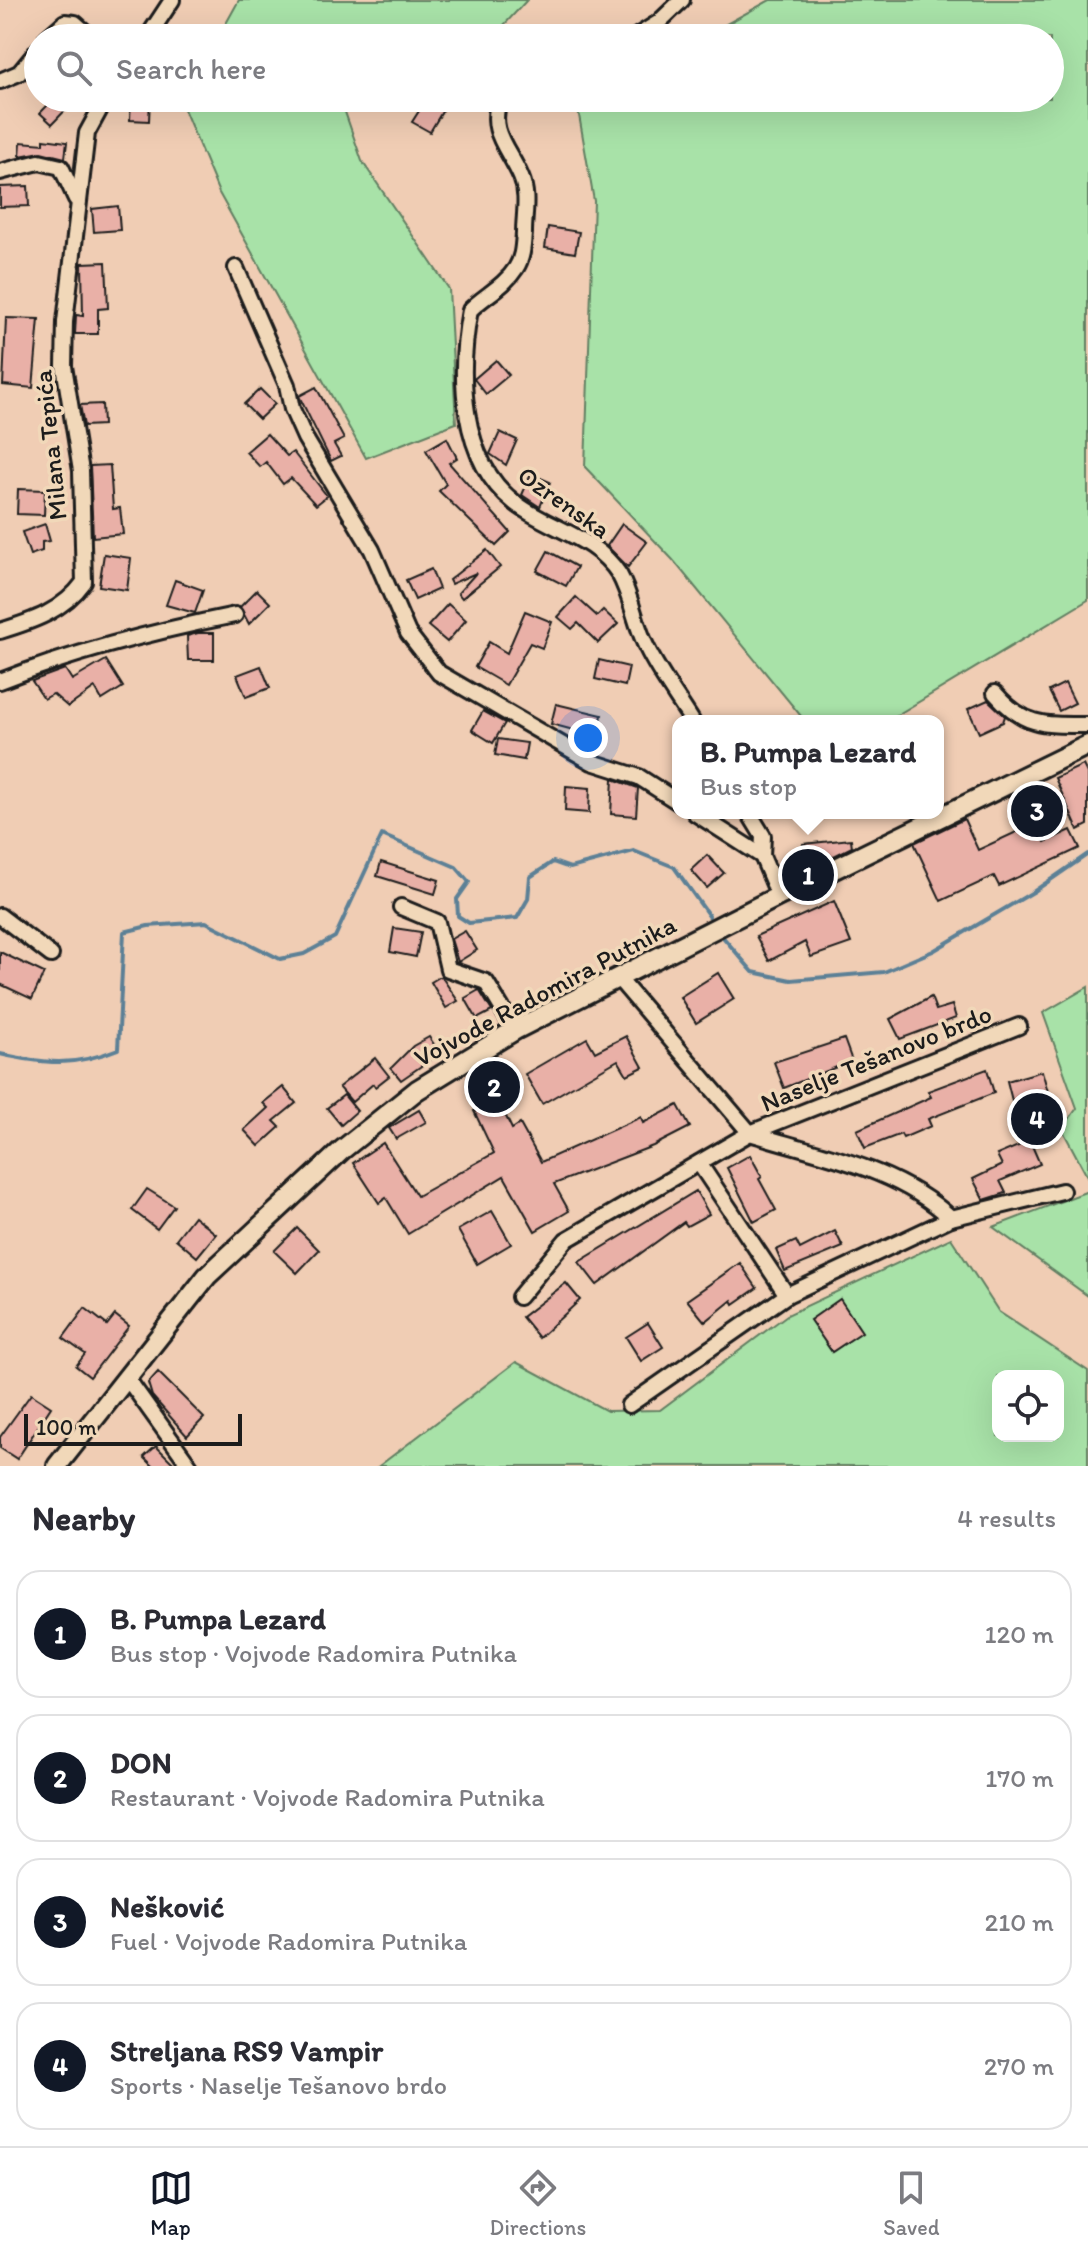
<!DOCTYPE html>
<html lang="en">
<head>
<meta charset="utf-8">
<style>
  :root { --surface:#fff; --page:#f7f7f7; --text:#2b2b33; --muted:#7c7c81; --line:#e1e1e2; --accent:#111827 }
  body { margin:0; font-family:Itim,sans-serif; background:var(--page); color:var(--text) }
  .controls { position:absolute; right:24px; bottom:24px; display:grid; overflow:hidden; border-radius:16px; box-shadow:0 8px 32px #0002 }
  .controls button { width:72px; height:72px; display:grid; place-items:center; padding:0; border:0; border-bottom:2px solid var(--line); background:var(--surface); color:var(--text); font:40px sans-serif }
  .scale { position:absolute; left:24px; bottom:20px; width:218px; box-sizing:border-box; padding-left:8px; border:4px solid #1c1c1c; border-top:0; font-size:22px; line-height:28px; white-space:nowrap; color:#1c1c1c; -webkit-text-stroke:6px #f1d8b9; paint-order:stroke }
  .you { position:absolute; left:588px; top:738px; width:28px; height:28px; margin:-20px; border:6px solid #fff; border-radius:50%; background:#1a73e8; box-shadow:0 0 0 12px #1a73e833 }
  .badge { display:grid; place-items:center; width:52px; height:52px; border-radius:50%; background:var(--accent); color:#fff; font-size:26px; font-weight:700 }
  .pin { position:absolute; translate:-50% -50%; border:4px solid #fff; box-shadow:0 2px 8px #0006 }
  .popup { position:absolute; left:672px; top:715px; width:272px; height:104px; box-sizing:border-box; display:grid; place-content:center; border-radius:16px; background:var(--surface); filter:drop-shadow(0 2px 6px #0005); font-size:26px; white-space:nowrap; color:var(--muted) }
  .popup b { font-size:30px; color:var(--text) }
  .popup::after { content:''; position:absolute; left:50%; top:100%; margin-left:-16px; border:16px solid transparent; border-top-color:var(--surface) }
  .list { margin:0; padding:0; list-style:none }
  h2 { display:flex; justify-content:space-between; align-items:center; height:104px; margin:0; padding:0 32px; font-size:34px }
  h2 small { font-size:26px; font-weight:400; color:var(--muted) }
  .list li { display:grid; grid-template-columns:52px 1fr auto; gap:24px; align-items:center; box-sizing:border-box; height:128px; margin:0 16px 16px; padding:0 16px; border:2px solid var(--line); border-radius:24px }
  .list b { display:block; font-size:30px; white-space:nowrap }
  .list p { margin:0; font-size:26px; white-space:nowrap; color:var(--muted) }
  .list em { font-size:26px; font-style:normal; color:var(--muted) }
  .icon { flex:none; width:44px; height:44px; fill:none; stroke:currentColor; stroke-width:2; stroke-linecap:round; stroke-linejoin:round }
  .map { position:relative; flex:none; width:1088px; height:1466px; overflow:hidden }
  .search { position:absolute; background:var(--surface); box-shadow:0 8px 32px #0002; left:24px; right:24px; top:24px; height:88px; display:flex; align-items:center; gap:20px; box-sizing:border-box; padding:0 28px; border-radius:44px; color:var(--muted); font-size:30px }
  .sheet { height:680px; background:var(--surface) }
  nav { display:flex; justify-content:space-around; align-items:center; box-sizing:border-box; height:112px; border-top:2px solid var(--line); background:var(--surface); font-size:22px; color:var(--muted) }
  nav a { display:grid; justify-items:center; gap:4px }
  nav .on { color:var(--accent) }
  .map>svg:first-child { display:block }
</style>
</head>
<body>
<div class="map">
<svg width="1088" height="1466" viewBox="0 0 1088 1466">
  <rect width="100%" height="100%" fill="#f0cdb4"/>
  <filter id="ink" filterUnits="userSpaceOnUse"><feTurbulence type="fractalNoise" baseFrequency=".0125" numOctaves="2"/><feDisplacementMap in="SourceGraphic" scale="16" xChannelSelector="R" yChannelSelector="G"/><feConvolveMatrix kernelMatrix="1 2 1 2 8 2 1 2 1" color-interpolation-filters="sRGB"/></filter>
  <g filter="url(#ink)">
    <g fill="#a8e2a8" stroke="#627f62" stroke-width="2" fill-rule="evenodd">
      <path d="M239,0h288l-35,38h-274z"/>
      <path d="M770,0h318v600l-201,121h-82l-132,-161 -88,-93 9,-266 -18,-103h474v-60h-349z"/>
      <path d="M184,98h187l-27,11 18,52 87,128 7,134 -90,35 -147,-265 -38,-91z"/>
      <path d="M1088,987v191l-26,-49 15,-21 -34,-95z"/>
      <path d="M1088,1191v105l-95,-69z"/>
      <path d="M951,1238l48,74 89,59v95h-709l137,-104 91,49 53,-1 127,-95zM998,1376h60v60h-60z"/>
    </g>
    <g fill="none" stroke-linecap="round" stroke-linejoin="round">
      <g stroke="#5c8096" stroke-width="4">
        <path d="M722,936l31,36 38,8 93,-8 49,-21 100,-59 55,-38"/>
        <path d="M0,1054c45,10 75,13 118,-5l6,-117 24,-6 58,-4 74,37 24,-5 31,-17 47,-102 74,32 13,15 -12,17 1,17 11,7 48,-5 11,-19 2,-22 23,-15 17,6 64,-17 40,16 35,49"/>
      </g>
    </g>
    <g fill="#e9b0a7" stroke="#1c1c1c" stroke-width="2">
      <path d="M55,98h22l-25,26 -12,-11z"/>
      <path d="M131,98h19l-1,23 -19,-1z"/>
      <path d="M426,100l17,10 -13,22 -18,-10z"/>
      <path d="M44,139l23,3 -2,16 -24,-6 -21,4 1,-14 23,2z"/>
      <path d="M28,186l1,20 -29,1v-20z"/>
      <path d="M118,206l2,24 -26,2 -2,-23z"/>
      <path d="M548,227l31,5 -4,21 -30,-5z"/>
      <path d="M106,262l2,46 -10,1v25h-23l1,-19 7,1 -1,-53z"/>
      <path d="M6,318l33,1 -6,69 -30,-3z"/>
      <path d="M496,360l13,15 -23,19 -12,-15z"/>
      <path d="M316,387l28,52 -10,5 7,12 -10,5 -32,-65z"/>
      <path d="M260,389l15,15 -16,15 -15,-15z"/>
      <path d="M102,404l1,21 -19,1 -4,-21z"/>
      <path d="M500,432l17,8 -11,25 -16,-11z"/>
      <path d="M267,434l20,22 6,-4 34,44 -11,9 -25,-27 -8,6 -17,-22 -6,5 -14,-15z"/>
      <path d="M447,438l10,20 -8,5 61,69 -14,14 -57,-55 7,-7 -20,-34z"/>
      <path d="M110,465l3,44 7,-1 3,26 -30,3 -3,-71z"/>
      <path d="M531,474l19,8 -10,25 -18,-12z"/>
      <path d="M18,489l27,1 -1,25 -27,-1z"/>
      <path d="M45,524l5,17 -8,1v9l-12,4 -8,-23z"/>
      <path d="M622,524l25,18 -19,25 -21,-21z"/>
      <path d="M487,550l13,17 -38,31 -4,-5 18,-20 -25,11 -2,-4z"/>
      <path d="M548,551l29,16 -11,19 -29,-15z"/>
      <path d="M104,554l27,4 -4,32 -28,-4z"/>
      <path d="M431,569l8,20 -24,11 -9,-20z"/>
      <path d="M175,580l28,10 -8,23 -29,-8z"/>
      <path d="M257,590l13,13 -21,21 -9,-17z"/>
      <path d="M576,597l21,19 6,-6 15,14 -20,19 -20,-20 -6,6 -14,-12z"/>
      <path d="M448,604l18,16 -19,22 -19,-16z"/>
      <path d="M525,611l27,11 -10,26 -12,-5 -24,42 -31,-18 14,-25 18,11z"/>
      <path d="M198,633h16v27h-26l-1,-24z"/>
      <path d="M106,660l17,27 -21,13 -7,-12 -27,19 -15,-13 -9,5 -12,-18 33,-12 7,11z"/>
      <path d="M599,660l30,7 -4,19 -30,-7z"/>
      <path d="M261,666l9,22 -24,9 -9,-22z"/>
      <path d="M1065,683l10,20 -16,8 -10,-20z"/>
      <path d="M988,700l17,16 -2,6 -24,11 -11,-24z"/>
      <path d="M556,704l46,11 -4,25 -17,-3v-5l-30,-8z"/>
      <path d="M483,711l22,12 -12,20 -21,-13z"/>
      <path d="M498,739l29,4 -3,17 -29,-5z"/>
      <path d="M1083,765l5,10v50l-10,5 -23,-52z"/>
      <path d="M613,779l25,9 -2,28 -25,-2z"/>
      <path d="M566,786l24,2 -1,25 -24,-2z"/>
      <path d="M964,819l14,31 58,-27 9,19 26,-12 9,18 -81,38 -5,-10 -53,25 -27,-58z"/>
      <path d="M851,839l1,8 -24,12 -26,2 1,-17z"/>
      <path d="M707,855l17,18 -17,15 -16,-18z"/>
      <path d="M381,862l58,18 -4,14 -58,-18z"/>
      <path d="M834,901l17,42 -40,14 -6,-15 -36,19 -13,-25z"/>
      <path d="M394,928l27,4 -5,25 -26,-5z"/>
      <path d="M465,931l12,19 -19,12 -7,-23z"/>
      <path d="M0,952l44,21 -12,26 -32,-15z"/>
      <path d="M718,973l16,26 -38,24 -16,-26z"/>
      <path d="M441,976l17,25 -12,7 -15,-26z"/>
      <path d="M479,990l13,21 -15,8 -12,-21z"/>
      <path d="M931,997l5,13 16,-5 4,13 -56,21 -10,-20z"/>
      <path d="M626,1036l17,31 -16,8 -9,-15 -76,44 -17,-30 62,-36 8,14z"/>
      <path d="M429,1037l11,16 -39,27 -10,-12 22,-22z"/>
      <path d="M844,1039l8,22 -68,27 -10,-26z"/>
      <path d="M375,1058l14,18 -14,11 -2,-3 -21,18 -13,-15z"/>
      <path d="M987,1069l7,24 -66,26 3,7 -28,12 -2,-4 -36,14 -8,-18 74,-33 -3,-6z"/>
      <path d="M1042,1071l9,31 3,-1 7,20 -40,15 -14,-55z"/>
      <path d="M283,1087l13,16 -22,18 6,6 -21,19 -15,-16 24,-22 -5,-5z"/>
      <path d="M344,1095l13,16 -16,14 -14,-17z"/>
      <path d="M498,1100l14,29 8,-5 21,38 100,-45 2,6 35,-18 12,22 -37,19 -99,38 15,27 -34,20 -31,-55 -96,58 -22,-36 -7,5 -26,-40 30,-20 34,53 77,-43 -20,-42z"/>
      <path d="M419,1110l7,12 -30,17 -7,-11z"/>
      <path d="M1030,1141l10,23 -40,17 6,12 -22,7 -11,-21 29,-14 -5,-10z"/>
      <path d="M750,1155l12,22 -3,2 17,31 -22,12 -27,-54z"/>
      <path d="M147,1189l27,17 -17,23 -25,-19z"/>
      <path d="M696,1191l13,23 -22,12 -3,-4 -87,63 -18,-23z"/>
      <path d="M492,1211l19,33 -34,20 -19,-34z"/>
      <path d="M194,1216l22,18 -19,23 -21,-18z"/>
      <path d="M297,1228l22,22 -22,23 -23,-22z"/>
      <path d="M835,1231l8,16 -58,24 -9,-21 20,-9 4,8z"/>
      <path d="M740,1263l17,25 -23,16 -2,-4 -27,22 -18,-22z"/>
      <path d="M566,1283l14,17 -41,38 -17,-21z"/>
      <path d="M840,1299l22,33 -30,20 -22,-32z"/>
      <path d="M85,1308l22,17 8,-10 14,11 -39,51 -14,-11 9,-12 -22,-16z"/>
      <path d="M648,1323l15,24 -22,14 -15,-24z"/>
      <path d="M158,1372l46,46 -17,18 -35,-40 -4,-13z"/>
      <path d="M31,1394l20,13 -34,52 -17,-11v-11z"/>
      <path d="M156,1446l20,20h-23l-9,-9z"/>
    </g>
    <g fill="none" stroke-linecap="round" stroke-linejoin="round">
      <defs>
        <g id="street">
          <path d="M47,38l18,-16 10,1 17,15"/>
          <path d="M147,38l25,-38"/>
          <path d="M634,38l24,-15 24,-23"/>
          <path d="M0,81l19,-8 19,-23"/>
          <path d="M500,98c-13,34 9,50 21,79 8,19 3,37 3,56 -1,12 -1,24 -8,35 -12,19 -31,27 -46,42 -12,63 -10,150 44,192 33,27 80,33 105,72 13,23 16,51 28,74 12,25 30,49 45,73"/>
          <path d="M0,172l39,-10 22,5 15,32"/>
          <path d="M236,268l51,117 5,24 13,29 67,112 36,83 31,40 153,89 47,15 39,25"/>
          <path d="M0,631c33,-10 63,-20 84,-49l-3,-111 -17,-105 1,-44 22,-189 19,-35"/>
          <path d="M0,681c77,-30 155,-50 235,-66"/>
          <path d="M995,693c29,34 50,32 93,32"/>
          <path d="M695,813l67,43 17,40"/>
          <path d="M749,813l14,23 -1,20"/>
          <path d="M401,907l36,15 11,47 38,13 29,48"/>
          <path d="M0,916l51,39"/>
          <path d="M619,979l131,154 269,-107"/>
          <path d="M699,1163l88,132"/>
          <path d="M951,1218l111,-27"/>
          <path d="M519,1297l47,-57 184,-107c70,22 146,34 201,85l-164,77 -158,110"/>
          <path d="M127,1378l63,88"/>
        </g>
        <path id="secondary" d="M57,1466l150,-190 135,-126 75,-60 98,-60 264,-134 309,-151"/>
      </defs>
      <use href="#street" stroke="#1c1c1c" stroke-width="20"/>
      <use href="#secondary" stroke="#1c1c1c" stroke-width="24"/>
      <use href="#street" stroke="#f1d8b9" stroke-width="14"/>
      <use href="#secondary" stroke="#f1d8b9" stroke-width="18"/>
    </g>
  </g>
  <g text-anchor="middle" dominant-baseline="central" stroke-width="7" stroke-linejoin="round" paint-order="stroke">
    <g font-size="26" fill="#1c1c1c" stroke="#f1d8b9">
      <text transform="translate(50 445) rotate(-96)">Milana Tepića</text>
      <text transform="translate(564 502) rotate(35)">Ozrenska</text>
      <text transform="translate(545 991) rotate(-28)">Vojvode Radomira Putnika</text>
      <text transform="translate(876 1058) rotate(-22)">Naselje Tešanovo brdo</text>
    </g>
  </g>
</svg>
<div class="controls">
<button><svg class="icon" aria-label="locate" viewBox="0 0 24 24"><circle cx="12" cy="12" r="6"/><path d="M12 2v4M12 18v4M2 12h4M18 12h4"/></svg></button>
</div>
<div class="scale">100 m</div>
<div class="you"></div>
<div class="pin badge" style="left:808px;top:875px">1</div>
<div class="popup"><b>B. Pumpa Lezard</b>Bus stop</div>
<div class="pin badge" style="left:494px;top:1087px">2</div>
<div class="pin badge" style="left:1037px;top:811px">3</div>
<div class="pin badge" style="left:1037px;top:1119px">4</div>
<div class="search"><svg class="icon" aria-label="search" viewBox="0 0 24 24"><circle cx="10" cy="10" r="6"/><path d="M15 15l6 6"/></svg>Search here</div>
</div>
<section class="sheet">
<h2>Nearby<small>4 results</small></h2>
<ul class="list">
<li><span class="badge">1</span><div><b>B. Pumpa Lezard</b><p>Bus stop · Vojvode Radomira Putnika</p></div><em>120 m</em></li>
<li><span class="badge">2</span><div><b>DON</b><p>Restaurant · Vojvode Radomira Putnika</p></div><em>170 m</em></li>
<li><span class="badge">3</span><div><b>Nešković</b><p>Fuel · Vojvode Radomira Putnika</p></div><em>210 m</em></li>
<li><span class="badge">4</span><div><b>Streljana RS9 Vampir</b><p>Sports · Naselje Tešanovo brdo</p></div><em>270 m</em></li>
</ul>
</section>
<nav>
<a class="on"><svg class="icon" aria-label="map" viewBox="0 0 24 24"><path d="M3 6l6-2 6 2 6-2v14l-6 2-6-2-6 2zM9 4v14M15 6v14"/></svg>Map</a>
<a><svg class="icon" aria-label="directions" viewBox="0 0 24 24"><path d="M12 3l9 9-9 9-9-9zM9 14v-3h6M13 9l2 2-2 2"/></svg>Directions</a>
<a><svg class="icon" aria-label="saved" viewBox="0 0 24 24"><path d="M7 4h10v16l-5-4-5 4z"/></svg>Saved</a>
</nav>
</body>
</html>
